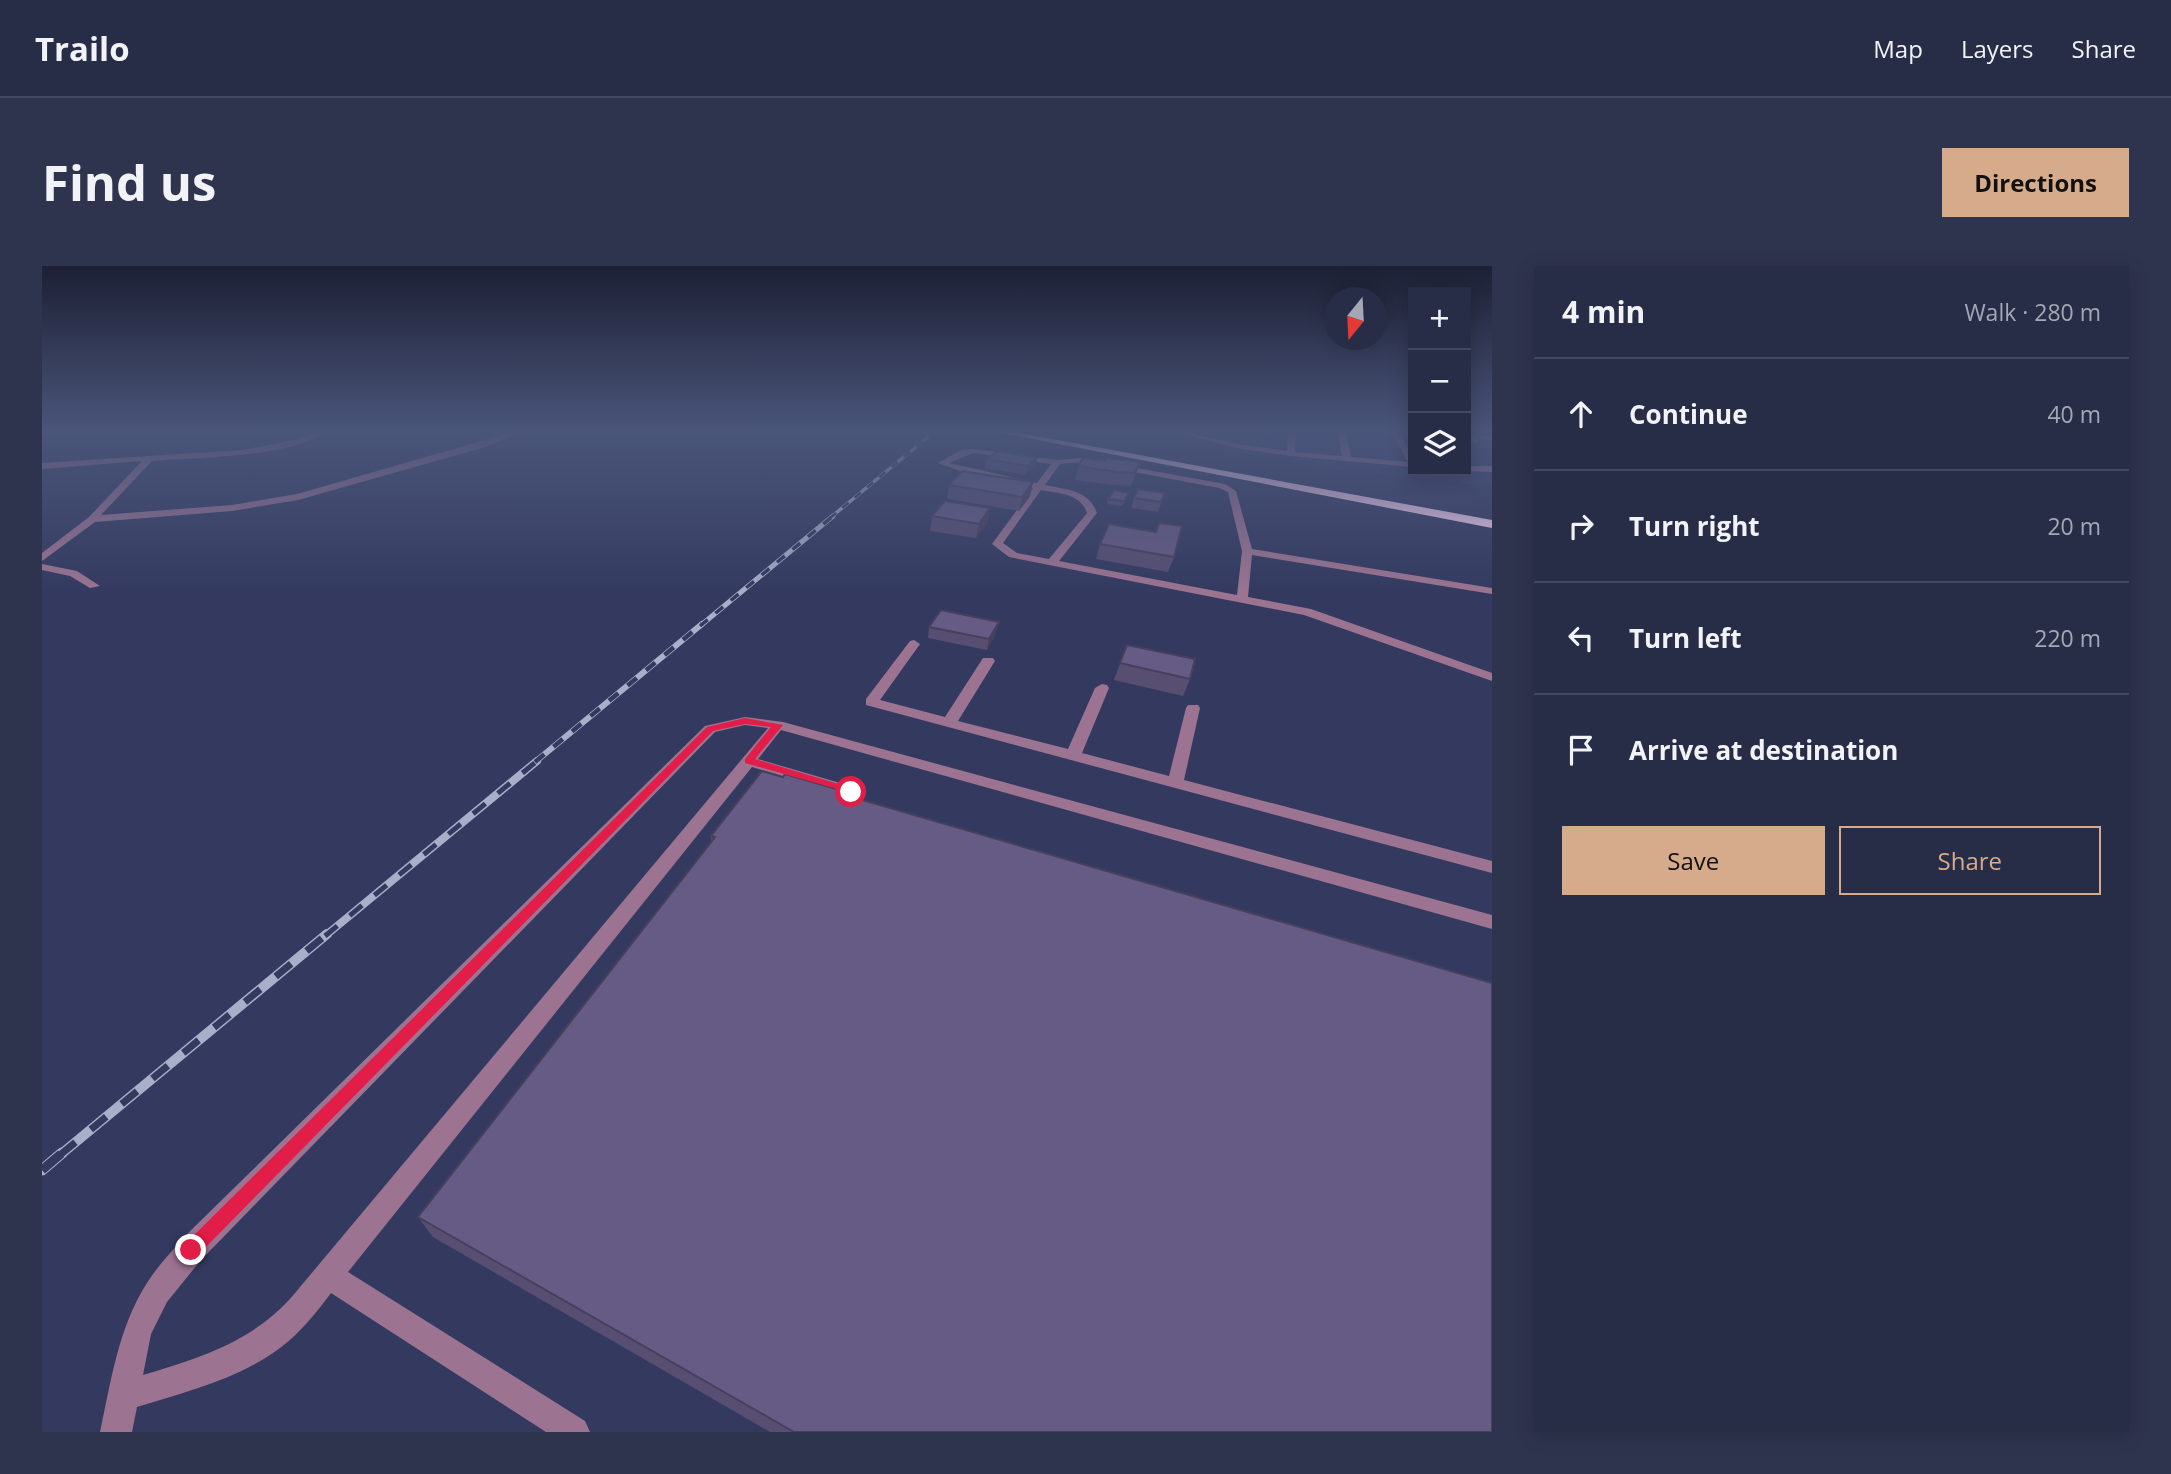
<!DOCTYPE html>
<html lang="en">
<head>
<meta charset="utf-8">
<style>
  :root { --surface:#272c47; --page:#2f344e; --text:#f1f3f6; --muted:#a4a7b4; --line:#434860; --accent:#d6ab8b }
  body { margin:0; font-family:"Open Sans",sans-serif; background:var(--page); color:var(--text) }
  .controls { position:absolute; right:21px; top:21px; display:grid; overflow:hidden; border-radius:0px; box-shadow:0 4px 18px #0003 }
  .controls button { width:63px; height:63px; display:grid; place-items:center; padding:0; border:0; border-bottom:2px solid var(--line); background:var(--surface); color:var(--text); font:35px sans-serif }
  .compass { position:absolute; left:1282px; top:21px; width:63px; height:63px; border-radius:50%; background:var(--surface); box-shadow:0 4px 18px #0003; rotate:198deg }
  .stop { position:absolute; width:21px; height:21px; margin:-16px; border:5px solid #e11d48; border-radius:50%; background:#fff }
  .stop.end { background:#e11d48; border-color:#fff; box-shadow:0 2px 7px #0008 }
  .list { margin:0; padding:0; list-style:none }
  h2 { display:flex; justify-content:space-between; align-items:center; height:91px; margin:0; padding:0 28px; font-size:30px }
  h2 small { font-size:23px; font-weight:400; color:var(--muted) }
  .list li { display:grid; grid-template-columns:46px 1fr auto; gap:21px; align-items:center; box-sizing:border-box; height:112px; padding:0 28px; border-top:2px solid var(--line) }
  .list b { display:block; font-size:26px; white-space:nowrap }
  .list em { font-size:23px; font-style:normal; color:var(--muted) }
  .actions { display:flex; gap:14px; padding:21px 28px }
  .actions a { flex:1; padding:16px 0; border:2px solid var(--accent); border-radius:0px; text-align:center; font-size:24px; color:var(--accent) }
  .actions .main { background:var(--accent); color:#111 }
  .icon { flex:none; width:38px; height:38px; fill:none; stroke:currentColor; stroke-width:2; stroke-linecap:round; stroke-linejoin:round }
  .map { position:relative; flex:none; width:1450px; height:1166px; overflow:hidden; border-radius:0px }
  header { display:flex; align-items:center; gap:42px; box-sizing:border-box; height:98px; padding:0 35px; background:var(--surface); border-bottom:2px solid var(--line) }
  header strong { font-size:33px }
  nav { display:flex; gap:38px; margin-inline-start:auto; font-size:24px }
  .intro { display:flex; align-items:center; justify-content:space-between; box-sizing:border-box; height:168px; padding:0 42px }
  h1 { margin:0; font-size:49px }
  .button { padding:18px 32px; border-radius:0px; background:var(--accent); color:#111; font-size:24px; font-weight:700 }
  main { display:flex; gap:42px; padding:0 42px }
  aside { flex:1; background:var(--surface); border-radius:0px; box-shadow:0 4px 18px #0003 }
  .map>svg:first-child { display:block }
</style>
</head>
<body>
<header>
<strong>Trailo</strong>
<nav><a>Map</a><a>Layers</a><a>Share</a></nav>
</header>
<div class="intro"><h1>Find us</h1><a class="button">Directions</a></div>
<main>
<div class="map">
<svg width="1450" height="1166" viewBox="0 0 1450 1166">
  <rect width="100%" height="100%" fill="#343a5f"/>
  <path fill="#3a416d" d="M1110,166h261v39h53v-39h26v51l-11,2 -158,-17 -128,-23z"/>
  <g fill="none" stroke-linecap="round" stroke-linejoin="round">
    <g fill="#9c7492" fill-rule="evenodd">
      <path d="M274,166h10c-39,26 -128,25 -174,29l-51,54 131,-10 65,-11 216,-62h10l-41,16 -184,52 -66,11 -137,11 -53,39v-8l47,-36 53,-56 -100,8v-6l200,-13 56,-11z"/>
      <path d="M1131,166h12l52,12 50,7 1,-19h8l-1,20 47,4 -4,-24h8l5,25 57,5 -17,-30h8l14,25v10l-122,-11 -54,-8z"/>
      <path d="M1429,168l21,2v4l-15,-1 1,4 -12,-1v-4z"/>
      <path d="M931,183l84,11 24,-2 144,26 11,7 16,58 240,39v6l-240,-39 -4,42 63,12 181,64v8l-188,-66 -295,-58 -17,-13 41,-56 -61,-13 -34,-12 23,-13zM931,187l78,11 -14,19 -88,-20zM1039,196l138,26 9,4 14,59 -5,44 -178,-34 38,-48c-9,-24 -30,-23 -52,-28l15,-21zM999,224c19,4 39,3 46,23l-38,46 -32,-6 -14,-10z"/>
      <path d="M1424,200h26v6l-26,-1z"/>
      <path d="M0,298l35,7 23,15 -10,2 -20,-12 -28,-6z"/>
      <path d="M872,374l6,4 -40,56 65,17 38,-59h10l2,3 -37,60 110,28 27,-61 7,-4 5,1 2,3 -27,65 87,23 17,-68 2,-3h10l2,3 -16,72 308,81v12l-626,-168v-6l44,-58z"/>
      <path d="M703,451l38,5 709,193v14l-711,-199 -23,29 99,29 2,4 -2,4h-12l-93,-29 -404,505 237,149 5,11h-44l-215,-139c-15,20 -31,40 -51,55 -41,31 -95,44 -143,59l-5,25h-32c11,-50 18,-104 47,-149 9,-15 23,-29 34,-43l524,-514zM703,459l23,3 -478,571c-41,44 -91,59 -147,76l8,-41 16,-32 34,-42 514,-528z"/>
    </g>
    <path fill="#fcd4f1" fill-rule="evenodd" d="M955,166h17l478,88v8z"/>
    <defs>
      <path id="rail-far5" d="M788,252l104,-86"/>
      <path id="rail-far4" d="M658,360l133,-110"/>
      <path id="rail-far3" d="M493,496l167,-138"/>
      <path id="rail-far2" d="M283,670l212,-175"/>
      <path id="rail-far1" d="M18,889l267,-221"/>
      <path id="rail" d="M0,904l20,-17"/>
    </defs>
    <use href="#rail-far5" stroke="#a9aec9" stroke-width="3.5"/>
    <use href="#rail-far4" stroke="#a9aec9" stroke-width="5"/>
    <use href="#rail-far3" stroke="#a9aec9" stroke-width="6"/>
    <use href="#rail-far2" stroke="#a9aec9" stroke-width="8"/>
    <use href="#rail-far1" stroke="#a9aec9" stroke-width="10"/>
    <use href="#rail" stroke="#a9aec9" stroke-width="11"/>
    <use href="#rail-far5" stroke="#343a5f" stroke-width="2.5" stroke-dasharray="8" stroke-linecap="butt"/>
    <use href="#rail-far4" stroke="#343a5f" stroke-width="3.5" stroke-dasharray="10" stroke-linecap="butt"/>
    <use href="#rail-far3" stroke="#343a5f" stroke-width="4.5" stroke-dasharray="12" stroke-linecap="butt"/>
    <use href="#rail-far2" stroke="#343a5f" stroke-width="5" stroke-dasharray="16" stroke-linecap="butt"/>
    <use href="#rail-far1" stroke="#343a5f" stroke-width="7" stroke-dasharray="20" stroke-linecap="butt"/>
    <use href="#rail" stroke="#343a5f" stroke-width="9" stroke-dasharray="25" stroke-linecap="butt"/>
  </g>
  <g fill="#584e72">
    <path d="M995,192l-2,8 -10,9 -40,-7 2,-9z"/>
    <path d="M1063,195l35,1 -9,24 -18,-1 -38,-5 3,-14z"/>
    <path d="M991,216l-3,14 -11,15 -72,-12 2,-14z"/>
    <path d="M1123,227l-7,19 -27,-4 3,-10z"/>
    <path d="M1085,231l-5,9 -15,-2 1,-5z"/>
    <path d="M890,250l56,6 -12,16 -46,-7z"/>
    <path d="M1058,278l74,13 -6,15 -72,-13z"/>
    <path d="M887,361l67,6 -9,17 -59,-12z"/>
    <path d="M1085,379l63,34 -7,17 -69,-16z"/>
    <path d="M741,511l57,13v4l652,638h-722l-337,-195 -15,-20 293,-375v-6z"/>
  </g>
  <g fill="#47405c">
    <path d="M995,192l-2,8 -10,9 2,-9z"/>
    <path d="M991,216l-3,14 -11,15 3,-14z"/>
    <path d="M948,242l-2,14 -12,16 3,-14z"/>
    <path d="M957,356l-3,11 -9,17 2,-11z"/>
  </g>
  <g fill="#665b84" stroke="#47405c" stroke-width="2">
    <path d="M956,185l39,7 -10,8 -40,-7z"/>
    <path d="M1041,192l22,3 2,-3 33,4 -5,11 -18,-1 -39,-6z"/>
    <path d="M920,205l71,11 -11,15 -73,-12z"/>
    <path d="M1096,223l27,4 -4,9 -27,-4z"/>
    <path d="M1072,224l15,3 -5,8 -16,-2z"/>
    <path d="M903,235l45,7 -11,16 -47,-8z"/>
    <path d="M1117,257l23,3 -8,31 -74,-13 9,-20 47,8z"/>
    <path d="M899,344l58,12 -10,17 -60,-12z"/>
    <path d="M1085,379l68,14 -5,20 -70,-16z"/>
    <path d="M720,505l21,6 2,-3 55,16 -2,3 654,190v449h-698l-376,-215 297,-380 -4,-1z"/>
  </g>
  <linearGradient id="sky" x2="0" y2="1"><stop stop-color="#1d2034"/><stop offset="0.5" stop-color="#4a557a"/><stop offset="1" stop-color="#4a557a" stop-opacity="0"/></linearGradient>
  <rect width="1450" height="329" fill="url(#sky)"/>
  <path fill="#e11d48" d="M703,452l38,7 -28,34 100,30v5l-110,-31v-4l26,-32 -26,-3 -32,7 -516,525 -6,3 -6,-3 -3,-6 3,-6 522,-517z"/>
</svg>
<div class="controls">
<button>+</button>
<button>−</button>
<button><svg class="icon" aria-label="layers" viewBox="0 0 24 24"><path d="M12 4l9 5-9 5-9-5zM3 14l9 5 9-5"/></svg></button>
</div>
<svg class="compass" viewBox="-18 -18 36 36"><path d="M0-13l5 13h-10z" fill="#e53935"/><path d="M0 13l5-13h-10z" fill="#a4a7b4"/></svg>
<div class="stop" style="left:809px;top:526px"></div>
<div class="stop end" style="left:149px;top:984px"></div>
</div>
<aside>
<h2>4 min<small>Walk · 280 m</small></h2>
<ul class="list">
<li><svg class="icon" aria-label="ahead" viewBox="0 0 24 24"><path d="M12 20V5M6 11l6-6 6 6"/></svg><div><b>Continue</b></div><em>40 m</em></li>
<li><svg class="icon" aria-label="right" viewBox="0 0 24 24"><path d="M7 20v-9h11M14 6l5 5-5 5"/></svg><div><b>Turn right</b></div><em>20 m</em></li>
<li><svg class="icon" aria-label="left" viewBox="0 0 24 24"><path d="M17 20v-9H6M10 6l-5 5 5 5"/></svg><div><b>Turn left</b></div><em>220 m</em></li>
<li><svg class="icon" aria-label="arrive" viewBox="0 0 24 24"><path d="M6 21V4h12l-3 4 3 4H6"/></svg><div><b>Arrive at destination</b></div></li>
</ul>
<div class="actions"><a class="main">Save</a><a>Share</a></div>
</aside>
</main>
</body>
</html>
